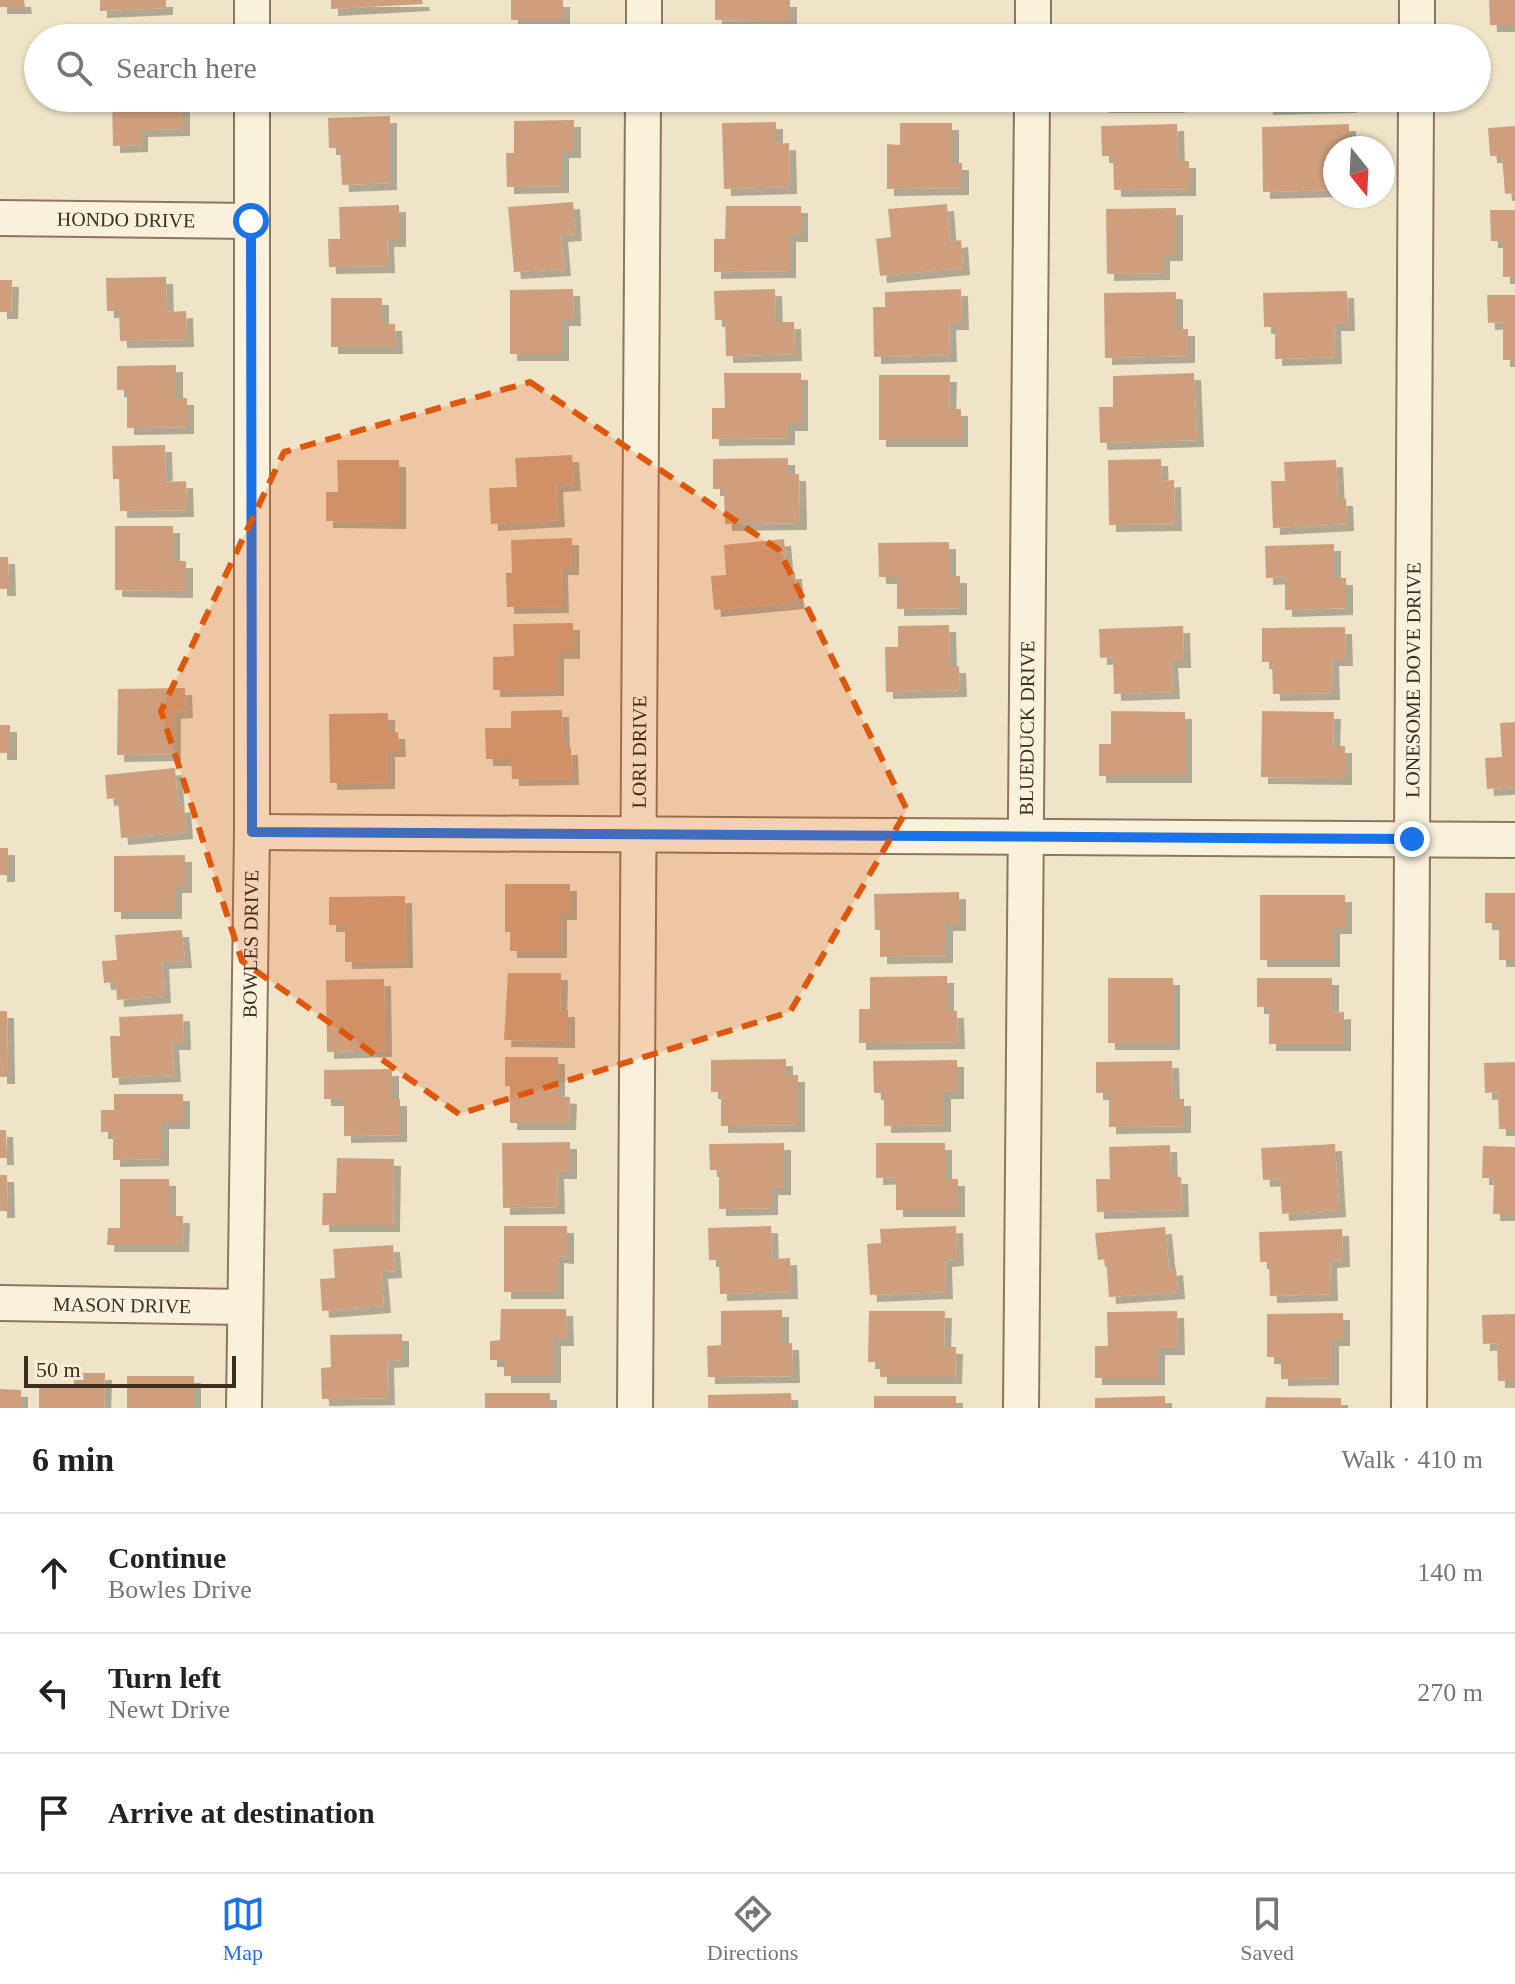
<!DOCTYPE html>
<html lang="en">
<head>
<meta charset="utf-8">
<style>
  :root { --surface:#fff; --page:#f2f2f2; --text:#222; --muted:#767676; --line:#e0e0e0; --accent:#1a73e8 }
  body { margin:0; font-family:Georgia,serif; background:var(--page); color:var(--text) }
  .compass { position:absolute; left:1323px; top:136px; width:72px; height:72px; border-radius:50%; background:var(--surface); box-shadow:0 2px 6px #0004; rotate:162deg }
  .scale { position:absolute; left:24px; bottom:20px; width:212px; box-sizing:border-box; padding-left:8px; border:4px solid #3d2e20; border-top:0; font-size:22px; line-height:28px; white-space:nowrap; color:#3d2e20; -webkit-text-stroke:6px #f7eed8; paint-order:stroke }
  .stop { position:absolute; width:24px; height:24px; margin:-18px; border:6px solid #1a73e8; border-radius:50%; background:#fff }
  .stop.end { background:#1a73e8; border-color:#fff; box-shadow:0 2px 8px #0008 }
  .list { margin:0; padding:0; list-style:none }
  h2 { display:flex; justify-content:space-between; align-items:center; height:104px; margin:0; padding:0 32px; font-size:34px }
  h2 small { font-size:26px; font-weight:400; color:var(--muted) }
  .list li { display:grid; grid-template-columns:52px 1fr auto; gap:24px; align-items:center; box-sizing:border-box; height:120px; padding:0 32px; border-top:2px solid var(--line) }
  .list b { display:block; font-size:30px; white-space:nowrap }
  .list p { margin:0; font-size:26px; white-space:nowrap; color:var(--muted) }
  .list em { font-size:26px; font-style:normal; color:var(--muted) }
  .icon { flex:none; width:44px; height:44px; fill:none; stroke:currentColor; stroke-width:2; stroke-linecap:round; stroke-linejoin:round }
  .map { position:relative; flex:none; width:1515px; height:1408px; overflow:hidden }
  .search { position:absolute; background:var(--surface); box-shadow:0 2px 6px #0004; left:24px; right:24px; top:24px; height:88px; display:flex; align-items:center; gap:20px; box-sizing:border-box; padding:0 28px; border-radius:44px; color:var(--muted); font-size:30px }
  .sheet { height:464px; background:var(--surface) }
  nav { display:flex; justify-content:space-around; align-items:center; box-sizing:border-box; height:112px; border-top:2px solid var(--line); background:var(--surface); font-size:22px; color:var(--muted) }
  nav a { display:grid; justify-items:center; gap:4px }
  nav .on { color:var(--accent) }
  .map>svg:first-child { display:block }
</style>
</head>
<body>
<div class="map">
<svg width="1515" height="1408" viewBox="0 0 1515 1408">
  <defs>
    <filter id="shadow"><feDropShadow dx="7" dy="7" stdDeviation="0" flood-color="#0004"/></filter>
  </defs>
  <rect width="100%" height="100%" fill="#f0e4c8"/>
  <g fill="#cf9f7d" filter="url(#shadow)">
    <path d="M0,0h24l1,7h-25z"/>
    <path d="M100,0h66v8l-66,3z"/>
    <path d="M331,0h91l1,4 -92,5z"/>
    <rect x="511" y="0" width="52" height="20"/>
    <path d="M715,0h75v21l-75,-1z"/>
    <path d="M1489,0h26v25h-25z"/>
    <path d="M112,98h71v31l-42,1v15l-28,1z"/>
    <rect x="512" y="98" width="51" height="5"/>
    <path d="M715,98h63v6l-63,1z"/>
    <rect x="900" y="98" width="63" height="7"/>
    <rect x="1102" y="98" width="76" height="8"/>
    <path d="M1265,98h84l1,8 -84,2z"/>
    <path d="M390,116v67l-48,2 -2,-37h-11l-1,-30z"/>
    <path d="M574,120v31h-12v35l-55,1 -1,-34h8v-32z"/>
    <path d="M776,122v22l13,-1 1,44 -66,2 -2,-66z"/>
    <path d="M900,123h52v40h10v25l-75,1v-45l13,1z"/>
    <path d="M1177,124l1,37h11v28l-75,1 -1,-34h-11l-1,-30z"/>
    <path d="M1349,124v24h-14v42l-72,2 -1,-65z"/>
    <path d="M1515,126v67l-10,1 -3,-38h-12l-2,-28z"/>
    <path d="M573,202l2,32 -14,1 3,34 -50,3 -6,-65z"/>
    <path d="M947,204l3,38 11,-2 2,28 -83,8 -4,-37 15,-2 -3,-28z"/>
    <path d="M399,205v35h-12l1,26 -59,1 -1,-28h12l-1,-32z"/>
    <path d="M726,206h75v29h-12v36l-75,1v-33h11z"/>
    <path d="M1176,208v46h-13v19l-56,1 -1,-65z"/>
    <path d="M1490,210h25v67h-12v-36h-12z"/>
    <path d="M166,277l1,35 19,-1 1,29 -67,1 -1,-30h-12l-1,-33z"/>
    <path d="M0,280h12l-1,32h-11z"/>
    <path d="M573,289l1,30h-12v35h-52v-64z"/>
    <path d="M775,289l1,33h18l1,32 -69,2 -1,-36h-10l-1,-29z"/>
    <path d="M961,289l1,34h-13l1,32 -76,2 -1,-50h12v-15z"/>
    <path d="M1347,291l1,33h-14l1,33 -60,2v-32h-11l-1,-34z"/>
    <path d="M1176,292v37h12v27l-83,2 -1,-65z"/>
    <path d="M1487,295h28v65h-12v-38l-15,1z"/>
    <path d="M331,298h51v26h13l1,23h-65z"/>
    <path d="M176,365v33h11v29l-60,1v-38h-10v-24z"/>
    <path d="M724,373h77v51h-13v14l-76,1v-31h13z"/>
    <path d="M1194,373l3,67 -97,3 -1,-36h14v-31z"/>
    <path d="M879,375h71l-1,34h12v31h-82z"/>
    <path d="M165,445l1,37 20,-1 1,29 -67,1 -1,-32h-6l-1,-33z"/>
    <path d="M572,455l2,29 -18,1 2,35 -67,4 -2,-36 28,-1 -2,-29z"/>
    <path d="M788,458v16h11l1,49 -75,1 -1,-35h-11v-30z"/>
    <path d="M1161,459l1,22 12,-1 1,44 -66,1 -1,-65z"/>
    <path d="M337,460h62v62l-73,-1v-29h12z"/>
    <path d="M1336,460l2,39h8l1,25 -74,4 -2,-47h14l-1,-19z"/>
    <path d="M115,526h58v35h13v30l-71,-1z"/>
    <path d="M572,538v30h-11l1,38 -55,1 -1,-34h6l-1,-33z"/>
    <path d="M784,539l3,33h8l2,30 -83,8 -3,-34 15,-1 -2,-30z"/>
    <path d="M949,542v34h11v32l-63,1v-32h-18l-1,-34z"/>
    <path d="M1334,544v34h12v30l-61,2v-33l-19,1 -1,-32z"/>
    <path d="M0,557h8l1,32h-9z"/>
    <path d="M573,623v29h-16v37l-64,1v-33l21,-1 -1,-32z"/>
    <path d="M949,625l1,41h9l1,24 -74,2 -1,-45h13v-21z"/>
    <path d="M1183,626l1,35h-13l2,31 -59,2 -1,-37 -13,1 -1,-29z"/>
    <path d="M1345,627l1,32h-14l1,34 -60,1 -1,-32h-10v-34z"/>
    <path d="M185,688l1,23 -12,1v42l-57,1 1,-66z"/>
    <path d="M562,710l1,38h8l1,30 -60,1 -1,-20h-25l-1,-31h26v-17z"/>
    <path d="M1111,711l74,1v64h-86v-32h12z"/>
    <path d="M1262,711l72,1 -1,34h12v32l-84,-1z"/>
    <path d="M388,713v19h10l1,18h-11v32l-58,1 -1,-69z"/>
    <path d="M1515,722v65l-28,2 -2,-31 17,-1 -2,-34z"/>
    <rect x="0" y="725" width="10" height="28"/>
    <path d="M175,768l3,38 6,-1 2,27 -65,6 -3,-40 -11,1 -2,-24z"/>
    <rect x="0" y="848" width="8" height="27"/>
    <path d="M185,855v31h-10v26h-61v-56z"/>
    <path d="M505,884h65v29h-10v38h-50v-19h-5z"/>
    <path d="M959,892v32h-13v32l-66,1v-27h-5l-1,-36z"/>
    <path d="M1485,893h30v67h-16v-37h-14z"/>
    <path d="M1260,895h85v32h-12v33h-73z"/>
    <path d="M405,896l1,65 -61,1v-37h-16v-28z"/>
    <path d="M182,930l3,31 -23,1 2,34 -47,4 -1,-18 -12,1 -2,-22 15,-1 -2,-25z"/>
    <path d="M508,973h53l-1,37h8v31l-64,-1z"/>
    <path d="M947,976v35h10l1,31 -99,1v-34h11v-32z"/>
    <rect x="1108" y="978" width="65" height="65"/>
    <path d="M1257,978h75v35l12,-1v32h-75v-37h-12z"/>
    <path d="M384,979l1,71 -58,2 -1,-72z"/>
    <path d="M0,1011h7l1,66h-8z"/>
    <path d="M183,1014l1,29h-12l2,32 -62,3 -2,-42h10l-1,-19z"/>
    <path d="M505,1057h53v39l12,1 -1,26h-59v-37h-5z"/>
    <path d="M786,1059v16h12v50l-77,1v-34h-10v-32z"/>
    <path d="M957,1060v32h-13v33l-60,1v-33h-10l-1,-32z"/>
    <path d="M1172,1061l1,38h11v27l-75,1v-34h-13v-31z"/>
    <path d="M1515,1062v67h-16l-1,-37 -13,1 -1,-30z"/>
    <path d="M392,1069v30h8v36l-56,1v-37h-20v-29z"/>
    <path d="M114,1094h69v28h-21v37l-49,1v-28h-12v-22h13z"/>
    <path d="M0,1130h6l1,28h-7z"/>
    <path d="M570,1142v30h-13l1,35 -55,1 -1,-65z"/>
    <path d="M784,1143v45h-13v20l-52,1v-39h-9l-1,-26z"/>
    <path d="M876,1143h69v36h13v31h-62v-33l-20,1z"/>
    <path d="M1335,1144l4,66 -57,4 -2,-35 -17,1 -2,-32z"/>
    <path d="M1170,1145l1,32h10l1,33 -85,2 -1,-33h14l-1,-32z"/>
    <path d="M1483,1146l32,1v67h-22l1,-36h-12z"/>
    <path d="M337,1158l57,1 -1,66h-71l1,-32h13z"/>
    <path d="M0,1175h7l1,36h-8z"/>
    <path d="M120,1179h49v37h14l-1,29h-75l1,-17h12z"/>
    <path d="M504,1226h63v31l-10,-1v36h-53z"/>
    <path d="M771,1226l1,33 18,-1 1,34 -71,2 -1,-34h-10l-1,-32z"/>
    <path d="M956,1226l1,33 -12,1 1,32 -76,3 -3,-51 14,-1 -1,-14z"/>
    <path d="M1165,1227l4,42 7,-1 2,24 -69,5 -3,-38 -8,1 -3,-27z"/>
    <path d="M1342,1229l1,31 -13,1 1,33 -61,2 -1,-34h-9l-1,-30z"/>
    <path d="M393,1245l2,26 -14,1 3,34 -62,5 -2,-32 15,-1 -2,-29z"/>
    <path d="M501,1309h65l1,30h-13v37h-50v-16h-14v-19l10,-1z"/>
    <path d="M782,1310v33h10l1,33 -85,1 -1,-31 14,-1v-34z"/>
    <path d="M869,1311h76l-1,36h12l-1,30h-75v-15h-12z"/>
    <path d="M1177,1311l1,37h-20v30h-63v-32h13l-1,-34z"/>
    <path d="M1343,1313v26h-11v39l-51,1v-22h-14v-43z"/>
    <path d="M1515,1314v67h-17l-1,-38 -14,1 -1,-29z"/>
    <path d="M402,1334v26l-15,1 1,37 -66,1 -1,-31 10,-1 -1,-32z"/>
    <path d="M74,1373h31l-1,35h-65v-23h35z"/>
    <rect x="127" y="1376" width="67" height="32"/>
    <path d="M0,1389l21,1v18h-21z"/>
    <rect x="485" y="1393" width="65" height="15"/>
    <path d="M791,1393l1,15h-84v-13z"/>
    <rect x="874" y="1396" width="82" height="12"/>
    <path d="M1165,1396v12h-70v-10z"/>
    <path d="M1266,1397l75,1v10h-76z"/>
  </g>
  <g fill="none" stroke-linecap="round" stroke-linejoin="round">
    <defs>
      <g id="street">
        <path d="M252,38v-38"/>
        <path d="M644,38v-38"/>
        <path d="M1033,38v-38"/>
        <path d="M1417,38v-38"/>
        <path id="s1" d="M0,218l251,3"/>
        <path d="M252,832l1263,8"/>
        <path id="s2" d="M0,1303l244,4"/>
        <path id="s3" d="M244,1408l8,-576v-734"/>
        <path id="s4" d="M635,1408l8,-1310"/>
        <path id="s5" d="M1021,1408l11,-1310"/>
        <path id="s6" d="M1409,1408l7,-1310"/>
      </g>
    </defs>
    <use href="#street" stroke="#8d765c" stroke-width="38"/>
    <use href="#street" stroke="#faf1dc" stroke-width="34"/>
  </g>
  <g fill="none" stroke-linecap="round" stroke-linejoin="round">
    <path stroke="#1a73e8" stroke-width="10" d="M251,221l1,611 1160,7"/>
  </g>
  <path fill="#df570d" fill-opacity="0.2" stroke="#df570d" stroke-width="6" stroke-dasharray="16 10" stroke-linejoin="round" d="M530,382l249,168 128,260 -117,202 -331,102 -217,-153 -81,-250 123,-259z"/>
  <g text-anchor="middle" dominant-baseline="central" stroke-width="6" stroke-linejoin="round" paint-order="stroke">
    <g font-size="20" fill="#3d2e20" stroke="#f7eed8">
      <text stroke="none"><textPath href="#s1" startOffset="126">HONDO DRIVE</textPath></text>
      <text stroke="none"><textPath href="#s6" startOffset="728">LONESOME DOVE DRIVE</textPath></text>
      <text stroke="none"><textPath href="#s5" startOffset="680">BLUEDUCK DRIVE</textPath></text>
      <text stroke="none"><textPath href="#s4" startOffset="656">LORI DRIVE</textPath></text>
      <text stroke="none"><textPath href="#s3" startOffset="464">BOWLES DRIVE</textPath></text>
      <text stroke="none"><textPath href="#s2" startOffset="122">MASON DRIVE</textPath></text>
    </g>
  </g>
</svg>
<svg class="compass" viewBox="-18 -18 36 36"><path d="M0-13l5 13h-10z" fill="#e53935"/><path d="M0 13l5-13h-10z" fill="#767676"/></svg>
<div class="scale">50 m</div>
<div class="stop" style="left:251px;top:221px"></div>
<div class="stop end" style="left:1412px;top:839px"></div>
<div class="search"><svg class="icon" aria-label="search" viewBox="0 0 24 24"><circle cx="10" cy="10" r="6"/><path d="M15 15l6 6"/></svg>Search here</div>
</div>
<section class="sheet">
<h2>6 min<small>Walk · 410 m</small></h2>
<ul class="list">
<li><svg class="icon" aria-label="ahead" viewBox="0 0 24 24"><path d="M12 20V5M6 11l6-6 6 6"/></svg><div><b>Continue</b><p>Bowles Drive</p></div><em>140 m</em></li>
<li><svg class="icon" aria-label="left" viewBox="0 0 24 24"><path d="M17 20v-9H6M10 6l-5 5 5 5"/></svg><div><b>Turn left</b><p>Newt Drive</p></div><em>270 m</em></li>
<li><svg class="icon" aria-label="arrive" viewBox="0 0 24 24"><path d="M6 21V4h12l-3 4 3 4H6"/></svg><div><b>Arrive at destination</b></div></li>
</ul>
</section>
<nav>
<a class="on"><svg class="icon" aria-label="map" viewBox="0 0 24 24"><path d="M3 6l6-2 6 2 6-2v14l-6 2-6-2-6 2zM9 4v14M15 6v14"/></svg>Map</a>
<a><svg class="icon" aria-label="directions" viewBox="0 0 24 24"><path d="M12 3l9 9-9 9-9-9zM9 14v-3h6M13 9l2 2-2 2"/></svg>Directions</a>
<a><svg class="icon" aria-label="saved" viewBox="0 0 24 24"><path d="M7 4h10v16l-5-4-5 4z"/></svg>Saved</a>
</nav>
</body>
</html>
